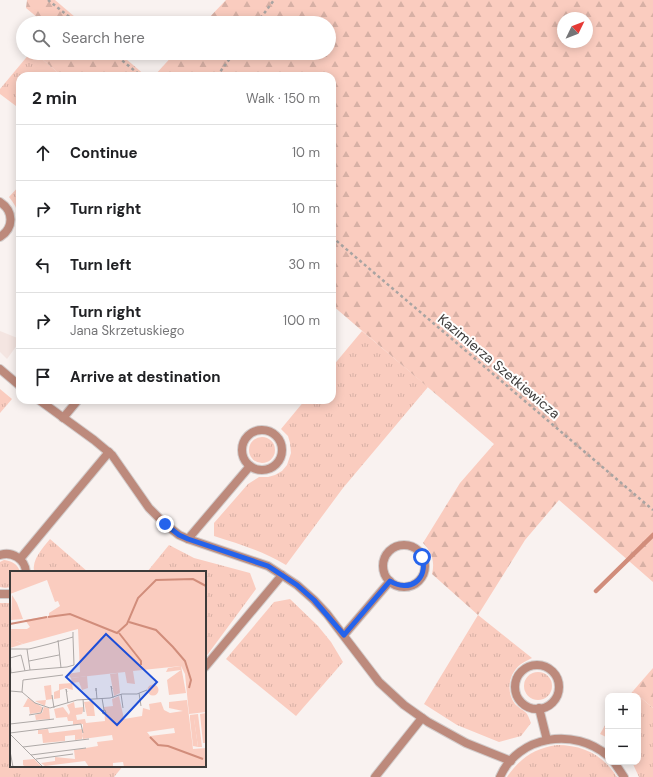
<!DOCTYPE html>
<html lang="en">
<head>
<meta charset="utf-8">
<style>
  :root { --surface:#fff; --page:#f6f6f6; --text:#202124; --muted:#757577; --line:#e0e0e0 }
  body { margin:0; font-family:"DM Sans",sans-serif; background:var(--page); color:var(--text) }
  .controls { position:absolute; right:12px; bottom:12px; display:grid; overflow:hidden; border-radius:8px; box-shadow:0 2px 10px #0003 }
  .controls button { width:36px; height:36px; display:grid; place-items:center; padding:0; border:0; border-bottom:1px solid var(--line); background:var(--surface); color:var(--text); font:20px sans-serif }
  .compass { position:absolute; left:557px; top:12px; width:36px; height:36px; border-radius:50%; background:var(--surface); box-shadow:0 2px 10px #0003; rotate:47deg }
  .stop { position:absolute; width:12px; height:12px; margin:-9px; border:3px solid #2563eb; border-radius:50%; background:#fff }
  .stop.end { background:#2563eb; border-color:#fff; box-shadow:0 1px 4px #0008 }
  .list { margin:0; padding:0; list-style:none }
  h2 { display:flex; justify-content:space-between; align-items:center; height:52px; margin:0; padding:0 16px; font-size:17px }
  h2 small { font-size:13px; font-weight:400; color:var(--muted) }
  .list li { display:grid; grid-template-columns:26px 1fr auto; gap:12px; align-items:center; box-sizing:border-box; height:56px; padding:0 16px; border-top:1px solid var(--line) }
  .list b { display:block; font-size:15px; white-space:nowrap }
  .list p { margin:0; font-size:13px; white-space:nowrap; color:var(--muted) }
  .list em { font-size:13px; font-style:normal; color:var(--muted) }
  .icon { flex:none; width:22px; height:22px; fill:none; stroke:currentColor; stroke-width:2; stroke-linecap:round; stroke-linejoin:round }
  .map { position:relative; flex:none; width:653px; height:777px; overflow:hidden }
  .search { position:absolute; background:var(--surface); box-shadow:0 2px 10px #0003; left:16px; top:16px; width:320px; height:44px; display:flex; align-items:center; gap:10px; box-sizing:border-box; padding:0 14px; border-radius:22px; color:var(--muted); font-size:15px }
  .panel { position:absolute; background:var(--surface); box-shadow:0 2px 10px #0003; left:16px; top:72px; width:320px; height:332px; border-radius:12px }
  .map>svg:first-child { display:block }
</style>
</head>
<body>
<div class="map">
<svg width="653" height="777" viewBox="0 0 653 777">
  <defs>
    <pattern id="grass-tufts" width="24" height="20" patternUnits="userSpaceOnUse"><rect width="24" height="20" fill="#faccbf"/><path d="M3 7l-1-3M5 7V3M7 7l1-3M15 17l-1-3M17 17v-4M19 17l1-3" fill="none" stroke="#d7b0a5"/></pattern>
    <pattern id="forest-firs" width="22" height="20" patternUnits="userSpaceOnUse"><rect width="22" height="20" fill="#faccbf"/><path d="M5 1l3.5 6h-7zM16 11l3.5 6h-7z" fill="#d7b0a5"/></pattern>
  </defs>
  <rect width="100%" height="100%" fill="#f9f2f0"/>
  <path fill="#f4e5e1" d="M0,331l20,8v2l-13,18 -7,-7z"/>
  <g fill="url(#grass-tufts)">
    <path d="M30,53h5l27,23h-42v33l-20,-15v-5z"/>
    <path d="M20,185v50l-4,-2c5,-14 3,-24 -7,-36z"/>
    <path d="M362,331l66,56 -85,101 -57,77c-23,-14 -47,-21 -72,-29v-13l34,-39 11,-7h9l7,-2 7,-4 5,-6 4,-12 -1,-10 -2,-7 -7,-7 24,-29h27v-33z"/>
    <path d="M0,389l12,10 -12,14z"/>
    <circle cx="262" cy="450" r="13"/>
    <path d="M50,539l38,33h-54c-2,-13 8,-23 16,-33z"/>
    <path d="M169,545l25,13 56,15 6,16 -51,69v-86h-58z"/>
    <path d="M4,560c8,1 14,4 16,12h-9v15l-6,1 -5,-1v-25z"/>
    <path d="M290,599l28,27 13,16 12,20 -47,54 -70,-57 48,-57z"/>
    <path d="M0,603h11v163h112l-9,11h-114z"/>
    <path d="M478,615l54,43c-4,2 -8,4 -11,6 -13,10 -15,28 -6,40 4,4 10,7 12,10 2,3 3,7 4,9l-10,13 -22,6 -42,-17 -33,-21z"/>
    <circle cx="538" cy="686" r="14"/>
    <path d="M633,691l20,17v69h-14l-7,-15h6v-66h-9z"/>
    <path d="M608,720v18l-8,-4z"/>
    <path d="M557,745c26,0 46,10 60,32h-110c13,-19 28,-29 50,-32z"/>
  </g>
  <g fill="url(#forest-firs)" fill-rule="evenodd">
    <path d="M27,0h28l27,23h-38l-18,-15z"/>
    <path d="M226,0h427v582l-94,-82 -34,40 -47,75 -46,-41c3,-12 0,-22 -9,-31l37,-60 34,-39 -162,-139v-229h-178l21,-23h154v-30h-125zM563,18h24v24h-24z"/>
    <path d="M35,53h84l27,23h-84z"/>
    <path d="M653,668v40l-20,-17z"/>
  </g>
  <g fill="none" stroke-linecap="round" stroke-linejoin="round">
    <path stroke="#d18d7b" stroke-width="4.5" d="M596,591l57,-56"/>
    <defs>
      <g id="lane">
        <circle cx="404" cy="566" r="21"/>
        <path d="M0,555c12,-4 25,4 26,17"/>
        <path d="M20,559l89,-107"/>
        <path d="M0,594h11"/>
        <path d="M344,635l46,-54"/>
        <path d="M205,667l77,-92"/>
        <path d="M375,777l47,-59"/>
      </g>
      <g id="street">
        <path d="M0,202c14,9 14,26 0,35"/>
        <path d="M0,369l20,17"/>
        <path d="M39,400l55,40 18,15 37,53 16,16 14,11 9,4 80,27 29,19 17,15 13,14 52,68 25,23 24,17 38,21 45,18"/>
        <path d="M63,418l15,-18"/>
        <circle cx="262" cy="450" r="20"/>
        <path d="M188,539l62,-73"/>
        <circle cx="537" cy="687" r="22"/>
        <path d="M539,708l8,32"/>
        <path d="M614,762l10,15"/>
        <path d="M500,777c18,-42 75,-50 108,-21"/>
      </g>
    </defs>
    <use href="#lane" stroke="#d3cdcc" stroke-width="10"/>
    <use href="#street" stroke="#d3cdcc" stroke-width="10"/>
    <g stroke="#a9a4a2" stroke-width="2.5" stroke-dasharray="3 3" stroke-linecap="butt">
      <path d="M48,0l29,23"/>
      <path d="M257,23l17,-23"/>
      <path d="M113,53l28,23"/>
      <path d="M217,76l17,-23"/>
      <path d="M332,237l321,273"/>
    </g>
    <use href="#lane" stroke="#bd8a7c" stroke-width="8"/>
    <use href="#street" stroke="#bd8a7c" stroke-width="8"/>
  </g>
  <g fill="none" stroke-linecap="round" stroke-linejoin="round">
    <path stroke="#2563eb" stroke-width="5" d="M165,524l14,11 9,4 80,27 29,19 17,15 30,35 46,-54c19,12 39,-1 32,-24"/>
  </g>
  <g text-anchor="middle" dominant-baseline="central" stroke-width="4" stroke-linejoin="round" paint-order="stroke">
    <g font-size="14" fill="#3d3b3a" stroke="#fff">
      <text transform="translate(499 366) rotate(40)">Kazimierza Szetkiewicza</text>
    </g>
  </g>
  <g transform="translate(10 571)">
    <rect width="196" height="196" fill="#f9f2f0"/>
    <path d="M1,58l5,12 7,3 -13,4zM171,95l5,27 -17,2 -2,-15 14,-10 -15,2 2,-4zM108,102l2,20 -6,3 -4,-22zM77,105l1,12 -6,2 -3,-8 -7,1 1,7 -7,-2 -6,2v8l-6,1v-7l5,-2v-6l13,-1 -1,-5zM137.5 119a5.5 5.5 0 1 1 11 0a5.5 5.5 0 1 1-11 0ZM41,114l1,14 -6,1 -1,6 -10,-5 11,-1 -2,-14zM109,125l5,23 18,-3 1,-8 7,2 -1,-6 12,-2 3,8 6,3 13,-2 -14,-3v-6l18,-2 6,49 13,-1v19h-82l-1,-5 -10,1v4h-24l-4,-6 -40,5 -4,-3 14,-2v-4l20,2 -1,-9 24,-4 -1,-4 16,-2 -1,-5 -29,4v-15l-10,1v-4h-5l-1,-4 -11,1 -2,-9 9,-2 6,8 1,-3 -3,-7 7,-3 1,6 8,-1v4l-1,3 -6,1 1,5 8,-1 1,4 19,-2 -1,-14 9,-1 -1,-7zM164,157l1,5 -25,3 -3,-4zM18,127l14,9v5l-12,2 -1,-7h-6zM83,130l2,15h-8l-3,-14zM34,136l5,1 1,11 -14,1 -1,-5 7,-2zM184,147l4,29 -5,-1 -3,-27zM38,158l1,4 33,-4 1,7 -1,3 -7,1v-5l-10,1v5l-22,2 -1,-9h-4v-4zM24,188l8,8h-16l-3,-2v-5z" fill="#faccbf" fill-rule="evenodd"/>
    <path d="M0,0h196v141l-17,2 -4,-40 -4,-8 -48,5 2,13 -8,-1 -2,-11 -54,6 -4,-4 13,-2 -2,-43 -55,15 -9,-4 -3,-11h16l3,-2 -5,-7 24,-4v-3l11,-7 -2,-5 -3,1 -8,-22 -37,14zM196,142v30h-3l-3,-29zM188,143l4,33h-4l-4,-28h-4v-4z" fill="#faccbf"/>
    <path d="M2,24l5,8 6,16 -12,1z" fill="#faccbf"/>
    <path fill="none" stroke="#d18d7b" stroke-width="2" d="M38,46l22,-3 47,19 10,-9 11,-26 18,-18 37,-1 13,7M119,51l27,8 17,17 12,14 6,19 -2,8M0,53l37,-7M109,62l22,28v4M140,166l8,8 10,1 35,13"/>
    <path fill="none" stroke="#aea9a7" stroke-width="1" d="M48,69l3,28M0,78h19l20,-5 24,-7v-5M17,78l3,21 37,-3 7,-2 -1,-28M0,87l11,-3 4,16M0,89l1,13M19,90l30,-6M0,102l20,-3M102,118l-1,-3 2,12M0,120l12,1 13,11 15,5 27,-8 33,-2 12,-4h15l10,-4M86,120v-3l1,11M12,121l1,-12 40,-5M57,121l-1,-3 2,14M129,122l2,13M111,123l2,14M42,124l2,13M92,127l2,12M73,128l1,13M95,139l1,3 -3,1 -1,-3zM19,144l12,-2 2,-6M0,153l44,-5M0,162l71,-9 2,9M0,163l33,33M13,176l66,-8M0,180l3,16M21,184l55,-7M26,188l37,-5"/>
    <path fill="#1d4ed8" fill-opacity="0.15" stroke="#1d4ed8" stroke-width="2" d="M96,63l51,48 -40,43 -51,-48z"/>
    <rect width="196" height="196" fill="none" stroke="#3d3b3a" stroke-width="2"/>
  </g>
</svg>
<div class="controls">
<button>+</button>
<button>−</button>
</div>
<svg class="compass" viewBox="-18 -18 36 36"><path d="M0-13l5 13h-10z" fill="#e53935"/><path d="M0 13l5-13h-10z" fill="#757577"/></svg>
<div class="stop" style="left:422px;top:557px"></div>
<div class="stop end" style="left:165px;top:524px"></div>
<div class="search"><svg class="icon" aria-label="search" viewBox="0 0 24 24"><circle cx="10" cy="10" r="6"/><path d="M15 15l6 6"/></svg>Search here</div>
<section class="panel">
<h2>2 min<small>Walk · 150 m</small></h2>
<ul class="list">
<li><svg class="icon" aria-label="ahead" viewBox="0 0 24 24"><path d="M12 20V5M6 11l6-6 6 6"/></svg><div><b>Continue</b></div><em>10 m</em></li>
<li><svg class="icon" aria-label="right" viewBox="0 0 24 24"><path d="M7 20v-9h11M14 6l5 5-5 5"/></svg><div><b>Turn right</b></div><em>10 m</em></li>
<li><svg class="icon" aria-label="left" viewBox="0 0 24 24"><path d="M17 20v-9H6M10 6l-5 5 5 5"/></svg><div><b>Turn left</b></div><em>30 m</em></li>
<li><svg class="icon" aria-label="right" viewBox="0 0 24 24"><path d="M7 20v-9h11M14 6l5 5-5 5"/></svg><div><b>Turn right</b><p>Jana Skrzetuskiego</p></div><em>100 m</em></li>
<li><svg class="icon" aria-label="arrive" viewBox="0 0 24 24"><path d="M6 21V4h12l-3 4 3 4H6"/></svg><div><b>Arrive at destination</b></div></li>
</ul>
</section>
</div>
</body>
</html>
